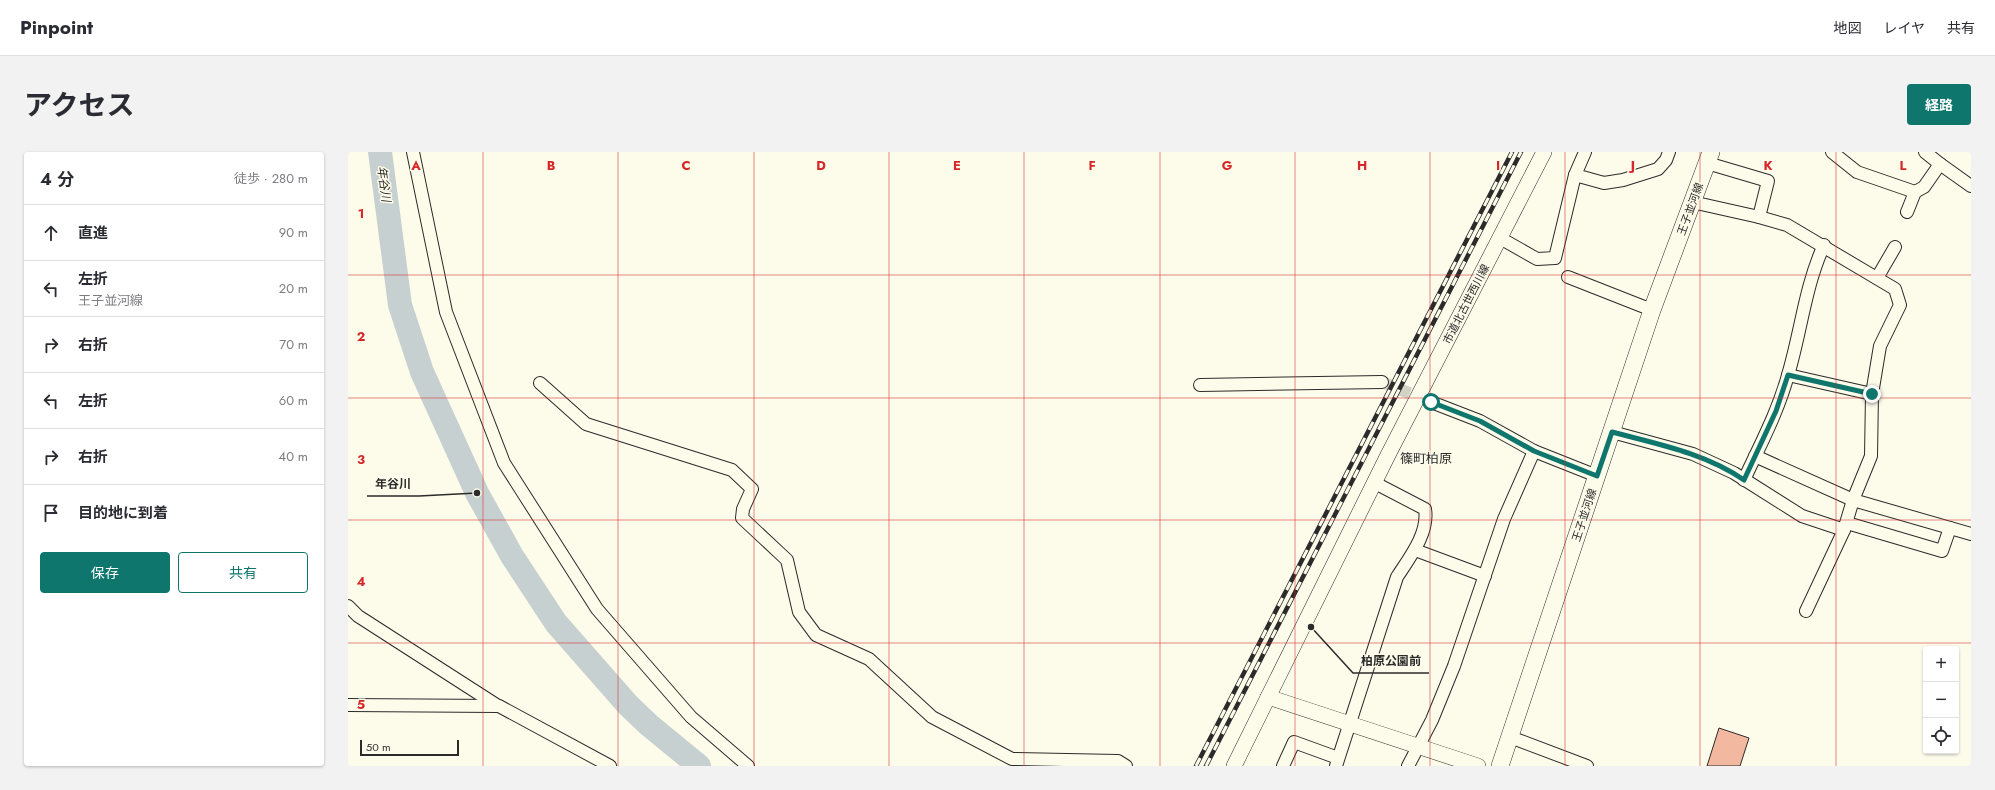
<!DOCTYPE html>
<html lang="ja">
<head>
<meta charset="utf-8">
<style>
  :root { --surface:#fff; --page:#f2f2f3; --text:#2b2b33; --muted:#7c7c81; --line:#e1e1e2; --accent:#0f766e }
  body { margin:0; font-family:Jost,"Noto Sans JP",sans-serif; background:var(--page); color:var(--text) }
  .controls { position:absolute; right:12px; bottom:12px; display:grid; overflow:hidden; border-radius:4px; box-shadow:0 1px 3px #0004 }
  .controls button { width:36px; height:36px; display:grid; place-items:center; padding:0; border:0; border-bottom:1px solid var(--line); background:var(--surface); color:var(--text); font:20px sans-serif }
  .scale { position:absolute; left:12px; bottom:10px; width:99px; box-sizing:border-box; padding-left:4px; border:2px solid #2b2b2b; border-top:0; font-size:11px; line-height:14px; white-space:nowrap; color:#2b2b2b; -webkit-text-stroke:3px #fdfbea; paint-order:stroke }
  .stop { position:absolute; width:12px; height:12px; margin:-9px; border:3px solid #0f766e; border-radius:50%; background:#fff }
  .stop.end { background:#0f766e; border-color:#fff; box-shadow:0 1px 4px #0008 }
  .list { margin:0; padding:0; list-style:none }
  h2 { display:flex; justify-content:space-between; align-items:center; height:52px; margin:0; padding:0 16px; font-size:17px }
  h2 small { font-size:13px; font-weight:400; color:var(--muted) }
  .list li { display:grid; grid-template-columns:26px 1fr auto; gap:12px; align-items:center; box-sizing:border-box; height:56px; padding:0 16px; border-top:1px solid var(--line) }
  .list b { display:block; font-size:15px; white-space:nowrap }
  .list p { margin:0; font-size:13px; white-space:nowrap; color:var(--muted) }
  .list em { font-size:13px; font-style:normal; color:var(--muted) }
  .actions { display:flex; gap:8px; padding:12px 16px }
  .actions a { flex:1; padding:9px 0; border:1px solid var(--accent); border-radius:4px; text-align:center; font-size:14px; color:var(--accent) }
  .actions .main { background:var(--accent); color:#fff }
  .icon { flex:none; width:22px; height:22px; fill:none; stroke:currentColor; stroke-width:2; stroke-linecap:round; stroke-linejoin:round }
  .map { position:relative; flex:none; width:1623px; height:614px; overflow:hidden; border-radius:4px }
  header { display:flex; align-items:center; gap:24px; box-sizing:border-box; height:56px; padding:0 20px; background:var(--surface); border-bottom:1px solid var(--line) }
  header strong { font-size:19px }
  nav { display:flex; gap:22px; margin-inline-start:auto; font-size:14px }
  .intro { display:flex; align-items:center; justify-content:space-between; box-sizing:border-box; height:96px; padding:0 24px }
  h1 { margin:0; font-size:28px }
  .button { padding:10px 18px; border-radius:4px; background:var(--accent); color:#fff; font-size:14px; font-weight:700 }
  main { display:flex; gap:24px; padding:0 24px }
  aside { flex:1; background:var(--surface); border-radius:4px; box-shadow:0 1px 3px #0004 }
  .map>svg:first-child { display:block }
</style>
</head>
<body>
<header>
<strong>Pinpoint</strong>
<nav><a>地図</a><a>レイヤ</a><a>共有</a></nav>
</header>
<div class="intro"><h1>アクセス</h1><a class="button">経路</a></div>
<main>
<aside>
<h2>4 分<small>徒歩 · 280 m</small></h2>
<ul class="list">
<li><svg class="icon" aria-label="ahead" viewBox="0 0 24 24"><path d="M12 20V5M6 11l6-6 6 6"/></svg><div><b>直進</b></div><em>90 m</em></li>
<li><svg class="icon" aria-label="left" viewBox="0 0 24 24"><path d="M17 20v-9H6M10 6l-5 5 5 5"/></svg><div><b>左折</b><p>王子並河線</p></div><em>20 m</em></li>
<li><svg class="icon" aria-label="right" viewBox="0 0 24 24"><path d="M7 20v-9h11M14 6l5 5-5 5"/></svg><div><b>右折</b></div><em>70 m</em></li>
<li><svg class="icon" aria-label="left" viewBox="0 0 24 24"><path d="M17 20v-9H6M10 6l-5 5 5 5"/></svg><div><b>左折</b></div><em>60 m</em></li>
<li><svg class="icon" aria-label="right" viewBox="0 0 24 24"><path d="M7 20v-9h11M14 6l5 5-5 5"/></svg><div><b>右折</b></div><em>40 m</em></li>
<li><svg class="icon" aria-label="arrive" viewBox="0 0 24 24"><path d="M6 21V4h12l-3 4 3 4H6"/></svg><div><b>目的地に到着</b></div></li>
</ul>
<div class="actions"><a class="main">保存</a><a>共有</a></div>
</aside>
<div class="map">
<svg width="1623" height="614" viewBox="0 0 1623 614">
  <rect width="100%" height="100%" fill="#fdfbea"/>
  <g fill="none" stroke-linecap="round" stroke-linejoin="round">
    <path stroke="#c7d0d0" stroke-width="24" d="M32,0l20,153 22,67 55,121 35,63 44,67 72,82 21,20 50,41"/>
  </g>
  <path fill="#f2b8a0" stroke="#2b2b2b" d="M1371,576l30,10 -9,28h-33z"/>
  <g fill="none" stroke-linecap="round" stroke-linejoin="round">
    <path stroke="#d3d1c4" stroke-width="12" stroke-dasharray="12 6" stroke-linecap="butt" d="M1034,230l49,20"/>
    <defs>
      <g id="minor">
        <path d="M65,0l33,160 58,151 93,146 94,108 57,49"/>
        <path d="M1237,0l-10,23 29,8 19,-3 35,-11 8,-9 3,-8"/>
        <path d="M1484,0l25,20 58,20"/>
        <path d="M1359,11l61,18 -9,36"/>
        <path d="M1592,12l31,22"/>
        <path d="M1344,50l67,15 28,8 108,64 5,16 -20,41 -8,48 -1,62 -18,44 -9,30 -38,81"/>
        <path d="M1559,60l8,-20 9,-5 16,-23 -15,-12"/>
        <path d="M1152,86l37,21 18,-1 20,-83"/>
        <path d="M1220,125l84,33"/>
        <path d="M1529,126l18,-31"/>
        <path d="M1440,223l84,19"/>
        <path d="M192,231l46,41 146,46 20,19 -9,20 -1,9 45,42 12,52 17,23 53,24 63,58 80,42 106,2 8,5"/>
        <path d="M852,233l182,-3"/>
        <path d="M1083,250l49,19 54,30 63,25"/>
        <path d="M1264,280l81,22 41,19 68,43 42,14"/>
        <path d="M1407,304l98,44 118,34"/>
        <path d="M1396,328c16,-35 34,-68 44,-105 13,-43 17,-89 36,-130"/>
        <path d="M1499,371l95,28 8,-23"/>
        <path d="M1067,398l70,26"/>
        <path d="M0,454l10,10 140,90"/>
        <path d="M0,553l151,1 111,60"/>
        <path d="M1162,585l77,29"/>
        <path d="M935,614l11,-24 44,16"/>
        <path d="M988,614l61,-189c13,-20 32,-44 28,-68l-50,-26"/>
        <path d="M1060,614l24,-46 22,-54 50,-147 30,-68"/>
      </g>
      <g id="tertiary">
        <path d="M920,545l210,69"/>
        <path d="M886,614l154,-311 156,-303"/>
      </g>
      <path id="secondary" d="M1152,614l152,-456 59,-158"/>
    </defs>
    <use href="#minor" stroke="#2b2b2b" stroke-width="14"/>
    <use href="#tertiary" stroke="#2b2b2b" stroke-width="16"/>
    <use href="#secondary" stroke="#2b2b2b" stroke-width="18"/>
    <use href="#minor" stroke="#fdfbea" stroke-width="12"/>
    <use href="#tertiary" stroke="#fdfbea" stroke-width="15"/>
    <use href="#secondary" stroke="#fdfbea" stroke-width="17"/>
    <defs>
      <g id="rail">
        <path d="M848,614l316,-614"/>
        <path d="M858,614l315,-614"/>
      </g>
    </defs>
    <use href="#rail" stroke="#2b2b2b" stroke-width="4.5"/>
    <use href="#rail" stroke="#fdfbea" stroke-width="3" stroke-dasharray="9" stroke-linecap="butt"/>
  </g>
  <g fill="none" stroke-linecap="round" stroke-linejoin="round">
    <path stroke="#0f766e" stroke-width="5" d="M1083,250l49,19 54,30 63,25 15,-44c45,12 93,21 132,48l32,-69 12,-36 84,19"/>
  </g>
  <path fill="none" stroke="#d62828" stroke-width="1" stroke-opacity="0.55" d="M135,0v614M270,0v614M406,0v614M541,0v614M676,0v614M812,0v614M947,0v614M1082,0v614M1217,0v614M1352,0v614M1488,0v614M0,123h1623M0,246h1623M0,368h1623M0,491h1623"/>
  <g text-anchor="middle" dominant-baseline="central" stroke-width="3" stroke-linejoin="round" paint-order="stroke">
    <g font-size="11" fill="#2b2b2b" stroke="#fdfbea">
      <text transform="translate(1342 57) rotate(-70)">王子並河線</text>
      <text transform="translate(1118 152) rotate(-63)">市道北古世西川線</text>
      <text transform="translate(1236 363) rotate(-72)">王子並河線</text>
    </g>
    <g font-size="12" font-style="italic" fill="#2b2b2b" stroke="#fdfbea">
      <text transform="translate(36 32) rotate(82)">年谷川</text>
    </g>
    <g font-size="13" fill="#2b2b2b" stroke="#fdfbea">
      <text x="1078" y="306">篠町柏原</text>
    </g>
  </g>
  <g font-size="13" text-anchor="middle" font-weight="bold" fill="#d62828" stroke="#fdfbea" stroke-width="3" stroke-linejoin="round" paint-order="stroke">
    <text x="68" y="18">A</text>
    <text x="203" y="18">B</text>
    <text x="338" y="18">C</text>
    <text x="473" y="18">D</text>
    <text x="609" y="18">E</text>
    <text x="744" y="18">F</text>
    <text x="879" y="18">G</text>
    <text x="1014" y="18">H</text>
    <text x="1150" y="18">I</text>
    <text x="1285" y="18">J</text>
    <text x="1420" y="18">K</text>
    <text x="1555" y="18">L</text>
    <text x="13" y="66">1</text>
    <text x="13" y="189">2</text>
    <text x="13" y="312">3</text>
    <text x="13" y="434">4</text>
    <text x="13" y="557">5</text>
  </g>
  <path fill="none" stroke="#2b2b2b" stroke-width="1.5" d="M129 341L71 344H19M963 475L1005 521H1081"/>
  <g fill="#2b2b2b" stroke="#fdfbea" stroke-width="1.5">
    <circle cx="129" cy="341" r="4"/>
    <circle cx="963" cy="475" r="4"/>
  </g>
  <g font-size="12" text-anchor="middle" font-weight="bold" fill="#2b2b2b" stroke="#fdfbea" stroke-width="3" stroke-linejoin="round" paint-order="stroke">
    <text x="45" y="336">年谷川</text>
    <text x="1043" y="513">柏原公園前</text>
  </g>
</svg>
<div class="controls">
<button>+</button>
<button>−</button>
<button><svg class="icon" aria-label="locate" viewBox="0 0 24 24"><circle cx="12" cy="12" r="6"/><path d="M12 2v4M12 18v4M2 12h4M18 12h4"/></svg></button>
</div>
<div class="scale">50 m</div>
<div class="stop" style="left:1083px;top:250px"></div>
<div class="stop end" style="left:1524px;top:242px"></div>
</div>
</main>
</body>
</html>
